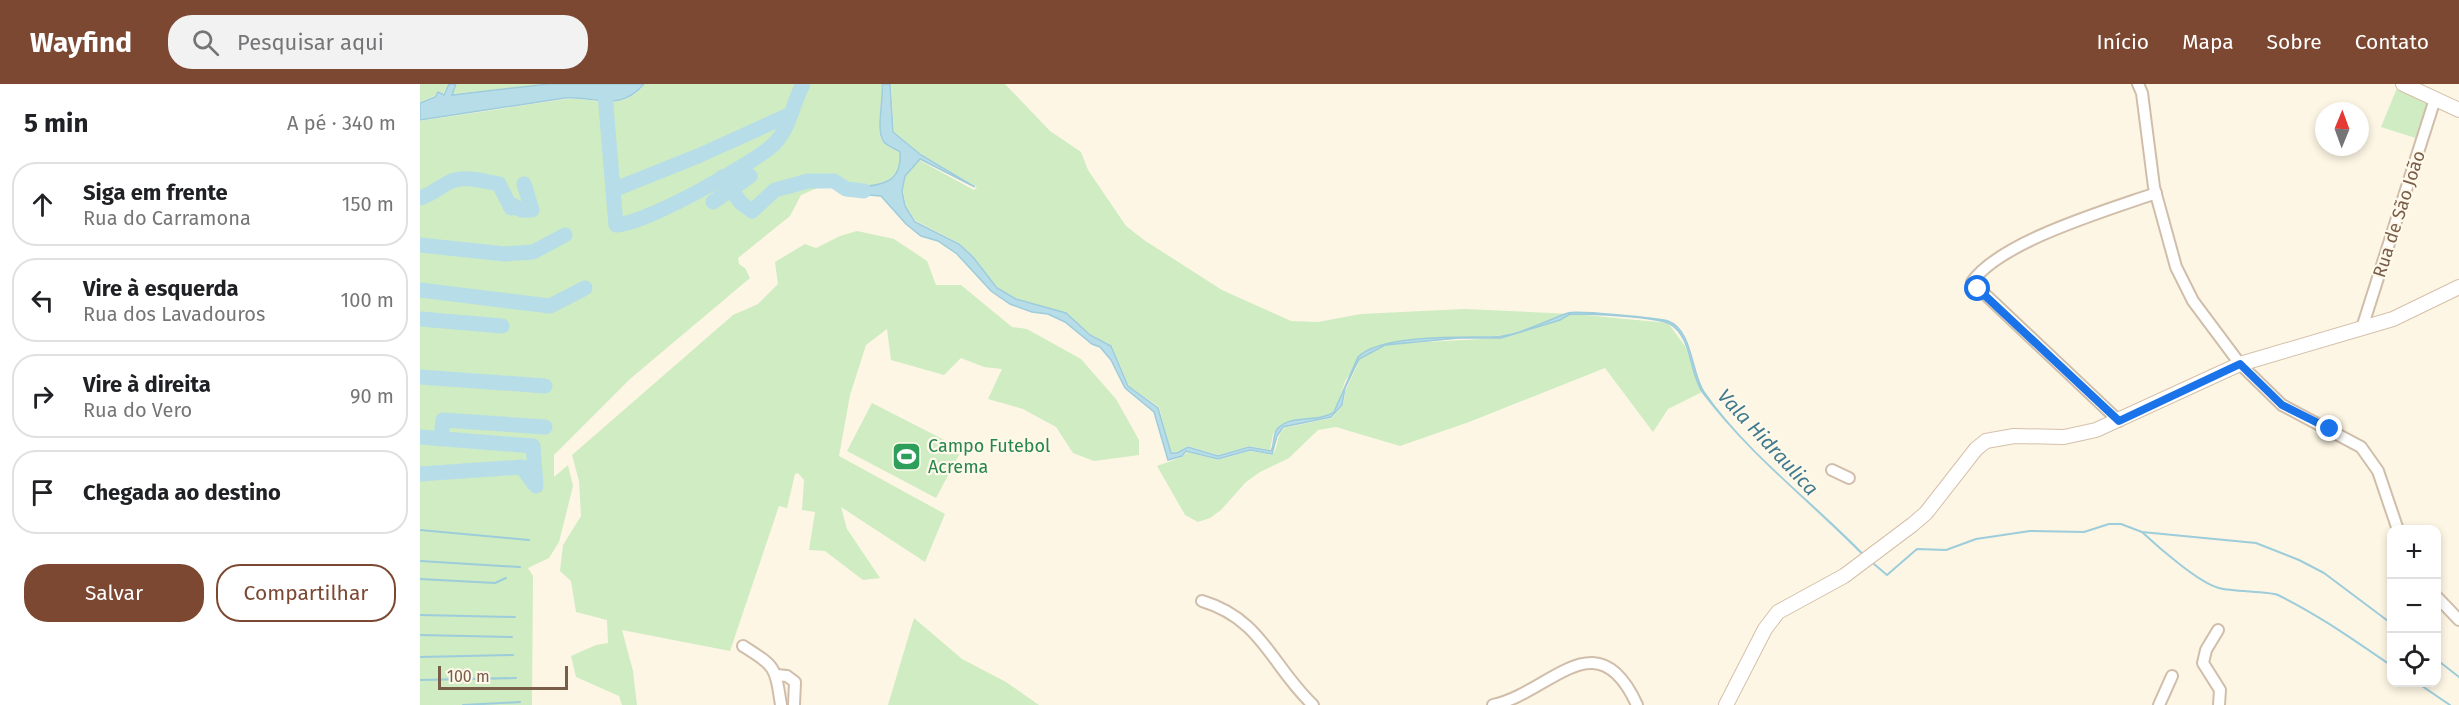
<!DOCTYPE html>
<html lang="pt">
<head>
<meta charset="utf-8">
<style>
  :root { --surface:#fff; --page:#f2f2f2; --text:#202124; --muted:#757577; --line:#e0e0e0; --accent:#7d4832 }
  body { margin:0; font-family:"Fira Sans",sans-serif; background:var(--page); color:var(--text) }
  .controls { position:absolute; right:18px; bottom:18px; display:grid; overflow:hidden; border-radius:12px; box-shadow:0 3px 9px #0003 }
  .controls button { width:54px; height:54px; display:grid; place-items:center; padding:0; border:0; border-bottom:2px solid var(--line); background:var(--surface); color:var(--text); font:30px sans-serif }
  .compass { position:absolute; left:1895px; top:18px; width:54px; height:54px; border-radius:50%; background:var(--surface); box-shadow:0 3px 9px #0003; rotate:1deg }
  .scale { position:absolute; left:18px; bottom:15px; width:130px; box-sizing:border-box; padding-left:6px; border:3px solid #785d48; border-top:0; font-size:16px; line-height:21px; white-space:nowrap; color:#785d48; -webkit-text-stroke:4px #fff9ec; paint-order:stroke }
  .stop { position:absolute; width:18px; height:18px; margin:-14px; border:4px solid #1a73e8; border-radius:50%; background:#fff }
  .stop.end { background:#1a73e8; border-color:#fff; box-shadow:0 2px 6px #0008 }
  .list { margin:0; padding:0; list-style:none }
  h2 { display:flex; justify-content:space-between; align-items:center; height:78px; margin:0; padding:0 24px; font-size:26px }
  h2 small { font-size:20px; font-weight:400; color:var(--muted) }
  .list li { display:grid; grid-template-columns:39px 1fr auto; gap:18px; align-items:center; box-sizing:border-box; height:84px; margin:0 12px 12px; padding:0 12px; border:2px solid var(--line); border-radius:24px }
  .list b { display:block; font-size:22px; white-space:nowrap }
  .list p { margin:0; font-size:20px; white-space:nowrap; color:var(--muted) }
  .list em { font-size:20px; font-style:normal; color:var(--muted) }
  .actions { display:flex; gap:12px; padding:18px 24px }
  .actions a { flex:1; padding:14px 0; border:2px solid var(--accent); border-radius:24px; text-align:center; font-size:21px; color:var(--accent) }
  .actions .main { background:var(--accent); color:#fff }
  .icon { flex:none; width:33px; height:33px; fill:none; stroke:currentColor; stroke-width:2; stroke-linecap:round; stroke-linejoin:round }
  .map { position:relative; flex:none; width:2039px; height:621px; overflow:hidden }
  header { display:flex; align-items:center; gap:36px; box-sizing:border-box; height:84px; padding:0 30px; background:var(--accent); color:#fff }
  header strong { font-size:28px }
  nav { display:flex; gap:33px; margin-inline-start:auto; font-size:21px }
  .search { width:420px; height:54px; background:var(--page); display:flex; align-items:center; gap:15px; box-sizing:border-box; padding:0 21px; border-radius:24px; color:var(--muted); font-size:22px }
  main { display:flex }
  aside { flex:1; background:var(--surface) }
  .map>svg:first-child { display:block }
</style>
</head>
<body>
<header>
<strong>Wayfind</strong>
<div class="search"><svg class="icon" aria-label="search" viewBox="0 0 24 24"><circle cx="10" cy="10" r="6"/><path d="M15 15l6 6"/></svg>Pesquisar aqui</div>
<nav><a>Início</a><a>Mapa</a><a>Sobre</a><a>Contato</a></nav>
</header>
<main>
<aside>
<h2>5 min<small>A pé · 340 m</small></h2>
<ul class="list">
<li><svg class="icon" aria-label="ahead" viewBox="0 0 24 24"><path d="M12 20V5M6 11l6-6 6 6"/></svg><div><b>Siga em frente</b><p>Rua do Carramona</p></div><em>150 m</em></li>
<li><svg class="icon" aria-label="left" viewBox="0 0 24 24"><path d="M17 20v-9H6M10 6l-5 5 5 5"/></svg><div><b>Vire à esquerda</b><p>Rua dos Lavadouros</p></div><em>100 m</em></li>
<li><svg class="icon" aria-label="right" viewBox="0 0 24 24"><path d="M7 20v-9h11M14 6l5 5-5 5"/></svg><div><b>Vire à direita</b><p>Rua do Vero</p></div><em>90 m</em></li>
<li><svg class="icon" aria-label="arrive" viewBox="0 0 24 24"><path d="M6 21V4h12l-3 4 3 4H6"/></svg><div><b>Chegada ao destino</b></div></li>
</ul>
<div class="actions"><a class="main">Salvar</a><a>Compartilhar</a></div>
</aside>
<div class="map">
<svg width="2039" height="621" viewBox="0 0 2039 621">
  <rect width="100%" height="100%" fill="#fdf6e4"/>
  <g fill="#cfecc2" fill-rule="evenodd">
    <path d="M0,0h28l-5,10 -5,-3 -4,5 -14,6z"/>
    <path d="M37,0h86l-90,10z"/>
    <path d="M225,0h236c3,15 -7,48 2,58 4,5 12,8 17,11 2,43 -50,31 -78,34 -7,1 -15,6 -21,8l-11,21 -52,42 1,6 6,4 5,10 -120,101 -76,76v22l14,-12 5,21 -14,56 -10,16 -21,10 5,8 -1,129h-112v-584l146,-22c32,-2 54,15 79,-15z"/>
    <path d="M471,0h114l45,47 31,21 7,18 38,56 18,14 78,50 69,31 27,1 43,-8 103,-5 109,5 95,9 17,23 17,46 -34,17 -15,23 -48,-64 -136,54 -69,24 -64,-19 -18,3 -29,28 -29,14 -14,10 -25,28 -11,8 -12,4 -13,-7 -28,-49 25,-9 5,-5 31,8 32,-9 22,4c7,-8 4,-19 12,-27l48,-10 11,-13 3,-16 13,-27 -14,19 -7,22 -5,9 -8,4 -43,8 -9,10 -3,16 -21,-4 -31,9 -30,-9 -11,6h-6l-12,-45 -30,-21 -17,-40 -22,-12 -24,-21 -50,-15 -18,-10 -25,-32 -14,-13 -43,-22 -10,-15 -3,-15 2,-14 14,-17 55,30 3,-3 -56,-33 -27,-22zM1120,241l-39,13 -94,5 98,-8z"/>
    <path d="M1977,4l30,14 2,4 -10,33 -38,-12z"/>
    <path d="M437,147l37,8 33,22 9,24h25l51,42 15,2 54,30 35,40 23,41v15l-45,6 -21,-8 -17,-26 -33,-18 -35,-10 14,-30 -18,-2 -23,-9 -17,17 -53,-15 -4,-31 -21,16 -16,50 -11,61 106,58 -20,48 -84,-55 6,22 33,49 -17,2 -38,-29 -16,-1 6,-38 -13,-2 2,-30 -6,-7 -3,1 -8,34 -8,-2 -49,145 -108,-21 11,41 4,34h-15l-3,-9 -43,-19 -5,-21 25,-11 12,-2 -1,-23 -31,-8 -5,-31 -11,-10 3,-26 18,-29 -2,-35 -7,-26 161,-140 25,-11 20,-20 -3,-22 30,-18 11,4 24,-12z"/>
    <path d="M452,319l90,46 -26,49 -89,-47z"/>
    <path d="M494,534l48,41 44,23 33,23h-151z"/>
  </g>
  <g fill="#b7dde8" stroke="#9dccdb" stroke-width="1.5">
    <path d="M29,0h7l-4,11 96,-11h96c-25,29 -47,12 -79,14l-145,22v-17l15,-6 3,-5 6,3z"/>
    <path d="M462,0h8l3,48 28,23 54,32 -55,-28 -15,17 -3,15 3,15 10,16 44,22 14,13 24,31 19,11 50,14 24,22 21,11 17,40 30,22 13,45h6l11,-6 30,9 31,-9 22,4c4,-7 1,-16 7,-23 14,-14 40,-5 56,-16l24,-55c22,-22 101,-20 133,-20 25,0 54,-16 77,-24 8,-3 90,5 100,8 25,9 23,52 36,71 44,63 107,108 160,163l35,-28 -35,29c-54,-55 -114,-101 -161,-163 -14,-19 -11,-57 -33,-69 -15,-8 -82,-10 -100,-10l-10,6 -59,18h-43l-73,7 -26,14 -14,29 -3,17 -11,12 -48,10 -6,9 -5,18 -22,-4 -32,9 -32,-8 -4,5 -14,4 -14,-48 -29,-24 -14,-28 -11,-13 -8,-3 -27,-22 -17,-8 -16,-2 -22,-8 -19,-13 -34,-37 -19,-13 -17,-5 -15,-12 -25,-28 -13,-1 -22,-6c25,-4 57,0 54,-37 -4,-3 -13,-6 -16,-10 -9,-10 0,-43 -2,-58z"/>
  </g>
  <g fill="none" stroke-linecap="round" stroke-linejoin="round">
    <g stroke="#9dccdb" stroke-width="2">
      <path d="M0,446l109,10"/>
      <path d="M1722,448c16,15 57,51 77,56 14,4 50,3 59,7 41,20 77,46 114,71"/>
      <path d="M0,477l100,6"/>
      <path d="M1454,480l13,11 30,-26 29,1 30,-11 54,-8 54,1 25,-8h12l21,8 114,11 43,17 25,13 68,51"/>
      <path d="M0,495l75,4 11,-5"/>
      <path d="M0,531l95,2"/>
      <path d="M0,551l92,2"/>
      <path d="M0,573l93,-2"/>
      <path d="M2016,575l23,18"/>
      <path d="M0,596l96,-2"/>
      <path d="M1996,598l34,23"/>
      <path d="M43,621l57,-3"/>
    </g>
    <g stroke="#b7dde8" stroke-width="15">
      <path d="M185,10l8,96 85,-34 93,-42"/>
      <path d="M302,93l19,26 11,8 23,-21 33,-9h26l12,8 18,2"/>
      <path d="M193,106l3,35c25,1 141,-63 159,-82 15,-16 18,-40 28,-59"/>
      <path d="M0,114c10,-3 17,-9 26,-14 15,-10 36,-3 53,0l12,24 2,-3 8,5h11l-8,-26"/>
      <path d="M293,118l37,-26"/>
      <path d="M0,161l85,9 28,-2 32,-17"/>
      <path d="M0,206l130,16 35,-18"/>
      <path d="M0,235l82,7"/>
      <path d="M0,293l125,9"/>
      <path d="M0,353l113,9 3,40"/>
      <path d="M21,355l2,-19 102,7"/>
      <path d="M0,390l102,-7 12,17"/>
    </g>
    <defs>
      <g id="street">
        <path d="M1718,0l4,9 12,94 22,80 17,34 47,63 42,41 79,42 17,24 20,59"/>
        <path d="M1942,244l73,-229"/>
        <path d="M1699,337l-147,-139c29,-41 136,-72 184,-89"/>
        <path d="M1412,386l17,8"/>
        <path d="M2016,512l23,24"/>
        <path d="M782,517c60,18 69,64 111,104"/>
        <path d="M1798,546l-12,20 -3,13 17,27 -1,15"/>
        <path d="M323,562c33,21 32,20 38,59"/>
        <path d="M356,591l11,1 8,6 -1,23"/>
        <path d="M1073,621c57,-12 104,-88 144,0"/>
        <path d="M1739,621l13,-29"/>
      </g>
      <g id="secondary">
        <path d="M1983,0l56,26"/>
        <path d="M1306,621l39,-76 13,-17 66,-36 68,-51 14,-12 50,-64 10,-8 28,-5 50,1 32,-7 144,-66 153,-45 66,-32"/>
      </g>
    </defs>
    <use href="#street" stroke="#d0beaa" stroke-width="14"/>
    <use href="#secondary" stroke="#d5c0aa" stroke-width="16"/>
    <use href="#street" stroke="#fff" stroke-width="10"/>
    <use href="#secondary" stroke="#fff" stroke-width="14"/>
  </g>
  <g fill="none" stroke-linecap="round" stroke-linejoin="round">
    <path stroke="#1a73e8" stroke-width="8" d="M1558,205l141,132 121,-57 42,41 48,24"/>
  </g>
  <defs>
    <symbol id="stadium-square" viewBox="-11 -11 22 22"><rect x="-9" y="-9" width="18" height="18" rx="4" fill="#2e9e5b" stroke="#fff9ec"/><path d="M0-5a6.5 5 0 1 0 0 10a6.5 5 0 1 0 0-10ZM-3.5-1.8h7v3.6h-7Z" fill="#fff"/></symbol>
  </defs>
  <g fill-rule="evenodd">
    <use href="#stadium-square" x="470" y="356" width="33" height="33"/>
  </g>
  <g text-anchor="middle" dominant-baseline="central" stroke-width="4.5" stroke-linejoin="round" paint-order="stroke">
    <g font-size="18" fill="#785d48" stroke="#fff9ec">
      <text transform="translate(1979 130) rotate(-72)">Rua de São João</text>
    </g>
    <g font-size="18" fill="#27864d" stroke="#fff9ec" text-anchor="start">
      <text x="508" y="362">Campo Futebol<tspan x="508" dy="21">Acrema</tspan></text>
    </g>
    <g font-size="20" font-style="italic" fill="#407a8c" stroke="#fff9ec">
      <text transform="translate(1348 358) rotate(47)">Vala Hidraulica</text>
    </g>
  </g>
</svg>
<div class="controls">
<button>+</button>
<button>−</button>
<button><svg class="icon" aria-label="locate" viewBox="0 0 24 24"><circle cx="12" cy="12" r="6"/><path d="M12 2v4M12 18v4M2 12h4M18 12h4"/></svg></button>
</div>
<svg class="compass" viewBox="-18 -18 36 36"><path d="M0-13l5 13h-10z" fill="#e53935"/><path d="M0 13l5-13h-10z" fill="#757577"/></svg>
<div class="scale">100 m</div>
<div class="stop" style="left:1558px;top:205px"></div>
<div class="stop end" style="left:1910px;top:345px"></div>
</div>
</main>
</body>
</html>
